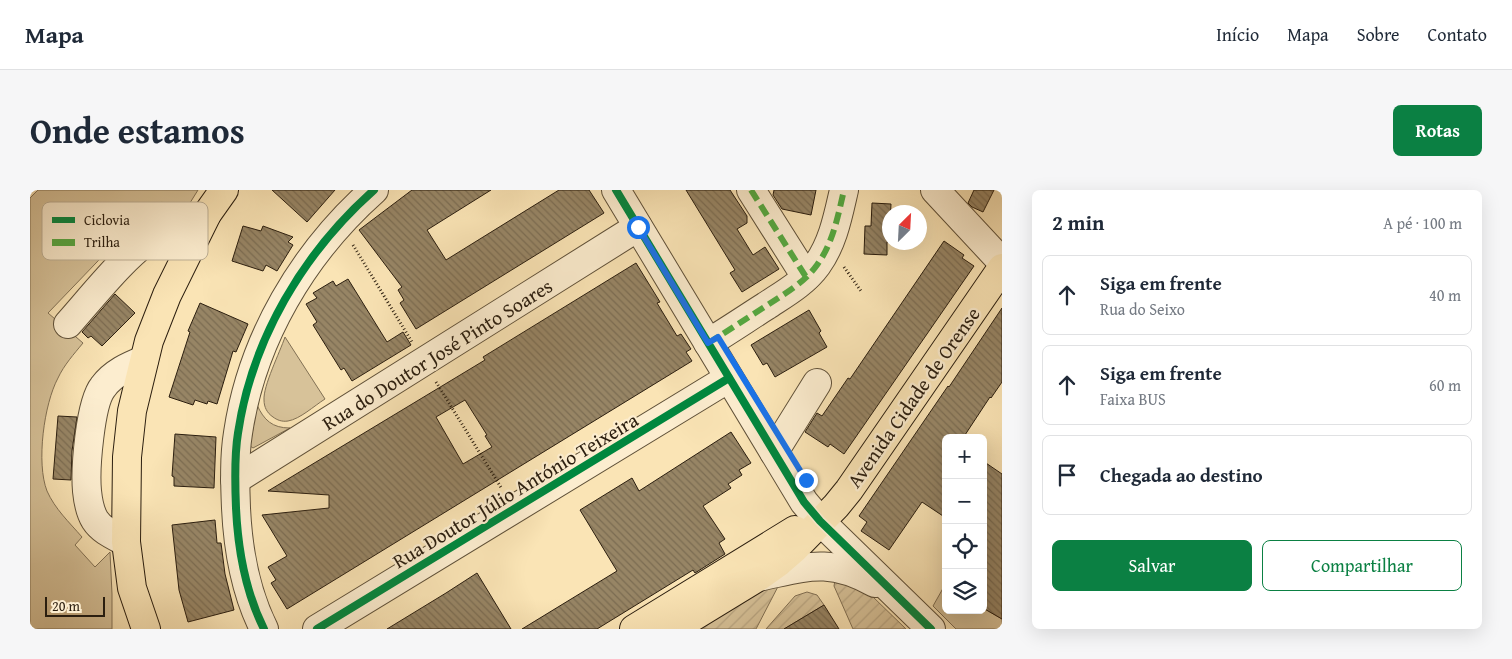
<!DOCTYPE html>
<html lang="pt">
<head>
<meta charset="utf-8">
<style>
  :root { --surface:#fff; --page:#f6f6f7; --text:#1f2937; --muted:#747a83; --line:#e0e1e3; --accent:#0b8043 }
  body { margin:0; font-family:"Gentium Book Plus",serif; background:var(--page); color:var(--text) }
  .controls { position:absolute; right:15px; bottom:15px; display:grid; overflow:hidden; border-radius:8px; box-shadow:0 5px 20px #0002 }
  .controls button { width:45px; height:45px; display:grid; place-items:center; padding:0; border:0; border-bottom:1px solid var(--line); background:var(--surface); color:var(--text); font:25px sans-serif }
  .compass { position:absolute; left:852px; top:15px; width:45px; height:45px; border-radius:50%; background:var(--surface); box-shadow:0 5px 20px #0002; rotate:24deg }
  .scale { position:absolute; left:15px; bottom:12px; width:60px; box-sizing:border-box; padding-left:5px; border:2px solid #2b1e0f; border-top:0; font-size:14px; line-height:18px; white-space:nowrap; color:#2b1e0f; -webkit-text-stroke:4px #fcedcf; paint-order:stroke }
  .stop { position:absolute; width:15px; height:15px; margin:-11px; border:4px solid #1a73e8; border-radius:50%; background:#fff }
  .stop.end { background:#1a73e8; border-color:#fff; box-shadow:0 1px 5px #0008 }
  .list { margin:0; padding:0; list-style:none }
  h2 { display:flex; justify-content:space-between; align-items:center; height:65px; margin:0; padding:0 20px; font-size:21px }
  h2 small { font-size:16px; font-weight:400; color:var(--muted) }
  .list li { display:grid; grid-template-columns:32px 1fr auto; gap:15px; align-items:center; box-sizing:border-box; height:80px; margin:0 10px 10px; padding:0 10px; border:1px solid var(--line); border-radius:8px }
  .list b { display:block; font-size:19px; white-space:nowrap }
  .list p { margin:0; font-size:16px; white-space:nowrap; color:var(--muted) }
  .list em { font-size:16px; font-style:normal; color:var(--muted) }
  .actions { display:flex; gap:10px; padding:15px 20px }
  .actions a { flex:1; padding:11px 0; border:1px solid var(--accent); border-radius:8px; text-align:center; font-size:18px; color:var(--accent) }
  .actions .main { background:var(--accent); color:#fff }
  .icon { flex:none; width:28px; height:28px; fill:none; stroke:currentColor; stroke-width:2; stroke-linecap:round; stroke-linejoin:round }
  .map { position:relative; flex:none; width:972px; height:439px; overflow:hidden; border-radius:8px }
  header { display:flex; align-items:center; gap:30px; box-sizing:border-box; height:70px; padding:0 25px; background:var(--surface); border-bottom:1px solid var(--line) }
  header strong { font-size:24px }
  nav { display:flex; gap:28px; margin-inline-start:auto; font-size:18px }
  .intro { display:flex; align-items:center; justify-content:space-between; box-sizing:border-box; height:120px; padding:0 30px }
  h1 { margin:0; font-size:35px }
  .button { padding:12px 22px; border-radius:8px; background:var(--accent); color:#fff; font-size:18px; font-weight:700 }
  main { display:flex; gap:30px; padding:0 30px }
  aside { flex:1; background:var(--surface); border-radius:8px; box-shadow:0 5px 20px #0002 }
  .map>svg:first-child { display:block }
</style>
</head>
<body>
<header>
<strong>Mapa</strong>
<nav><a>Início</a><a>Mapa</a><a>Sobre</a><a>Contato</a></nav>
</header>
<div class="intro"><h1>Onde estamos</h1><a class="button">Rotas</a></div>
<main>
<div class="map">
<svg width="972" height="439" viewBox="0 0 972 439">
  <defs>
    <pattern id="garden-furrows" width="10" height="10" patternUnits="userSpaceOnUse" patternTransform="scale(1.25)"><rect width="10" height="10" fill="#d7c299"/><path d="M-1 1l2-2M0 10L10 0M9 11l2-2" fill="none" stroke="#b9a683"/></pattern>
    <pattern id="building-back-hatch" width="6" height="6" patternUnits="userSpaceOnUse" patternTransform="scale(1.25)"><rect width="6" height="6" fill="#978565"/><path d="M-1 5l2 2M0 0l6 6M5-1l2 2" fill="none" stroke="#7b6c52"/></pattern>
  </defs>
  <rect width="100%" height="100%" fill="#fae4b5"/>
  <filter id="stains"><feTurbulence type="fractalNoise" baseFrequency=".004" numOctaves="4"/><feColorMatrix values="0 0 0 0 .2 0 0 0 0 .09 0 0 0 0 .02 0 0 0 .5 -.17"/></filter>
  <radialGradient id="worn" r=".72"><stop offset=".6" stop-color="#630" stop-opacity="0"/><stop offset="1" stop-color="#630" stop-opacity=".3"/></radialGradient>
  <g fill="#d7c299" stroke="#817054">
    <path d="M8,0h160l-18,29 -18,-17 -42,36 -72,75 35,30c-9,11 -19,22 -25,35 -14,26 -22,85 -11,113 8,18 22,31 35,46l-7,8 20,22 15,-15 2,42v35h-82v-431z"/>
    <path d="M255,147l40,62c-11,7 -25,20 -37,22 -6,1 -11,-1 -15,-4 -6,-4 -9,-10 -9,-17 -1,-14 16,-48 21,-63z"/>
    <path d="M227,215c7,15 15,23 33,23l-37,20 -3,-2z"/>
    <path d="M916,393v27h37v-2l19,11v10h-46l-23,-23z"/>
  </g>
  <g fill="url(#garden-furrows)" stroke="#817054">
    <path d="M754,385l-28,54h-63z"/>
    <path d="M805,390l36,15 35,34h-53l-19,-43z"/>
    <path d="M777,402l10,3 7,10 -40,24h-18l29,-33z"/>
  </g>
  <g fill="url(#building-back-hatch)" stroke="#2b1e0f" fill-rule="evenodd">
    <path d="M242,0h63l-28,32z"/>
    <path d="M382,0h79l-64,40 19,30 113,-70h30l15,23 -188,116 -16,-26 4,-3 -6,-10 4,-3 -43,-57z"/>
    <path d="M656,0h44l17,26v7l-10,6 16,26 12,-8 14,22 -37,23 -12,-19 5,-3z"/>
    <path d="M744,0h42l-5,25 -29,-6 -9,-14z"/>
    <path d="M944,0h20l-11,22 -11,-5 -4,-4z"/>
    <path d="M842,13l19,1 -2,38h-2v13l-23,-1 1,-28h6z"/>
    <path d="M213,36l18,5 2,-5 30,11 -5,5 5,3 -16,26 -11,-6 -3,6 -31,-10z"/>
    <path d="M914,51l20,14 -2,3 12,8 -130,188 -14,-10 -2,3 -23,-15 12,-19 5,3 26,-38 2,1z"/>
    <path d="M606,73l24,39 -3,1 20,33 4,-2 10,15 -5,3 6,9 -405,248 -16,-26 5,-3 -8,-13 19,-11 -25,-41 67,-7v-13l-61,-4 217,-131 -2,-3zM435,210l22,35 -2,1 7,11 -29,17 -27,-47z"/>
    <path d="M318,89l39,63 16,-10 8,13 -59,36 -8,-13 -3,2 -28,-45 4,-3 -11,-18 11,-6 -4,-5 20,-12 3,5z"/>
    <path d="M85,104l20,19 -33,33 -11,-10 -3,2 -6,-6z"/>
    <path d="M170,113l48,21 -12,28 -3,-1 -16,53 -9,-3 -1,3 -12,-4 -2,5 -24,-8 21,-65 -2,-1z"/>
    <path d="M972,118v74l-11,16 -1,-1 -27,41h-17v80l-24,-16 -33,48 -28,-19 6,-9 -8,-6 89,-130 1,1z"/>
    <path d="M779,120l12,21 -2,2 8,14 -52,30 -8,-14 -4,2 -12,-20z"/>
    <path d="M28,226l19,1 -5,34 -1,29 -18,-1z"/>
    <path d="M701,242l20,31 -12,7 3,5 -14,9 3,4 -28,18 22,33 -6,4 6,11 -30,19 -2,-3 -96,59h-75l95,-58 -37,-61 52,-32 7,13z"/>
    <path d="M145,244l41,3 -2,51 -40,-2v-9l-2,-1z"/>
    <path d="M953,271l19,13v145l-19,-11z"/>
    <path d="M185,330l2,23h4l4,31 9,36 -46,12 -9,-32 -7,-65z"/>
    <path d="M447,383l34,56h-124l59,-36z"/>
    <path d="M794,415l15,24h-55z"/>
  </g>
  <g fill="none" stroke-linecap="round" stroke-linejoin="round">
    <defs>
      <g id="minor">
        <path d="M586,0l188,312 16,19 111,108"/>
        <path d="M721,0l55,87"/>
        <path d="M905,0l67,72"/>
        <path d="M38,134c25,-28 58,-71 89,-90 15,-9 34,-13 50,-20"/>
        <path d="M678,153c20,-12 39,-25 58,-37 18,-12 38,-23 51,-41 16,-22 21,-49 27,-75"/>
        <path d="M744,262l43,-69"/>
        <path d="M205,290l403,-253"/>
        <path d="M96,352c-11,-6 -24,-11 -31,-22 -5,-8 -7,-19 -8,-29 -2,-22 3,-88 16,-104 10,-14 26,-21 41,-27"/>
        <path d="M728,387c49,-10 70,-20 117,6"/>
        <path d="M234,439c-19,-38 -26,-78 -28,-121 -1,-24 -2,-51 2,-75 14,-94 65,-180 136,-243"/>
        <path d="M287,439l412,-251"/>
      </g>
      <g id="major">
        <path d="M116,439l-14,-41 -6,-46 1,-85 5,-46 17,-70 18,-46 40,-81 17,-24"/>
        <path d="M604,439l161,-99"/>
        <path d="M643,439l85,-52 21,-15 15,-13 42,-43 13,-16 153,-222"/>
      </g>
    </defs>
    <use href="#minor" stroke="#5f5038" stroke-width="30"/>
    <use href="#major" stroke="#2b1e0f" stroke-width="30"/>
    <g stroke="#2b1e0f" stroke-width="3" stroke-dasharray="1 2.5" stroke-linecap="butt">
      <path d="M323,55l59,97"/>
      <path d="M814,77l17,24"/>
      <path d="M406,192l66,107"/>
    </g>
    <use href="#minor" stroke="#fcedcf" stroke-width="28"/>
    <use href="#major" stroke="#fae4b5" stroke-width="28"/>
    <g stroke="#54aa41" stroke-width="6" stroke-dasharray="12 6" stroke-linecap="butt">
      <path d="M721,0l55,87"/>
      <path d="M678,153c20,-12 39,-25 58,-37 18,-12 38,-23 51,-41 16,-22 21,-49 27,-75"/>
    </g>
    <defs>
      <g id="cycleway">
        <path d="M586,0l188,312 16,19 111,108"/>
        <path d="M234,439c-19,-38 -26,-78 -28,-121 -1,-24 -2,-51 2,-75 14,-94 65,-180 136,-243"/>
        <path d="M287,439l412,-251"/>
      </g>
    </defs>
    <use href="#cycleway" stroke="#fcedcf" stroke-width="11"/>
    <use href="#cycleway" stroke="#00873e" stroke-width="8"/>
  </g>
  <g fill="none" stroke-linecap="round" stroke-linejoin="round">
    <path stroke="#1a73e8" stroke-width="6" d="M608,37l70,116 10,-6 88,143"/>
  </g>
  <g text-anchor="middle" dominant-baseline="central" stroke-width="4.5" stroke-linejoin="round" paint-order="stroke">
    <g font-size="20" fill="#2b1e0f" stroke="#fcedcf">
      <text transform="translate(407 164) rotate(-32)">Rua do Doutor José Pinto Soares</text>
      <text transform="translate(883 207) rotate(-55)">Avenida Cidade de Orense</text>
      <text transform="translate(485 300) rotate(-31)">Rua Doutor Júlio António Teixeira</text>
    </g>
  </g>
  <rect x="12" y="12" width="166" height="58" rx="8" fill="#fcedcf" stroke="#bdaf95" stroke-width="1"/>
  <rect x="22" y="27" width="23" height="6" fill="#00873e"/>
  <rect x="22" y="49" width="23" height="7" fill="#54aa41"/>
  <g font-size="14" fill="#2b1e0f">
    <text x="54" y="35">Ciclovia</text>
    <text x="54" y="57">Trilha</text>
  </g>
  <rect width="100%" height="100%" filter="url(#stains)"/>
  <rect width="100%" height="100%" fill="url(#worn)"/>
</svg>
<div class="controls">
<button>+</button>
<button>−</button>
<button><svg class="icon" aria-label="locate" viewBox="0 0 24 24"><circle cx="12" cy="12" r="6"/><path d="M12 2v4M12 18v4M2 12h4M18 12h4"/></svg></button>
<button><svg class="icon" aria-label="layers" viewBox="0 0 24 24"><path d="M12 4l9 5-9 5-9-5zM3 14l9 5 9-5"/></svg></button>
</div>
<svg class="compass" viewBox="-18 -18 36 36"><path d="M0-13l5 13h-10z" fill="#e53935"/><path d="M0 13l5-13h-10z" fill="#747a83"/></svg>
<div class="scale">20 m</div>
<div class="stop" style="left:608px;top:37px"></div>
<div class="stop end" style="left:776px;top:290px"></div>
</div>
<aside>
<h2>2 min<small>A pé · 100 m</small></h2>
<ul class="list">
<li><svg class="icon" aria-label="ahead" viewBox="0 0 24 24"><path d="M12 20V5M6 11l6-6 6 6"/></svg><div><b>Siga em frente</b><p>Rua do Seixo</p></div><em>40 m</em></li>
<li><svg class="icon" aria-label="ahead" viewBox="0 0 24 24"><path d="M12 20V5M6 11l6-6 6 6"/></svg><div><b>Siga em frente</b><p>Faixa BUS</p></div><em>60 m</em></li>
<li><svg class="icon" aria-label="arrive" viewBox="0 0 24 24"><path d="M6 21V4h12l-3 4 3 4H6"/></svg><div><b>Chegada ao destino</b></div></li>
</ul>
<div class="actions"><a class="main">Salvar</a><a>Compartilhar</a></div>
</aside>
</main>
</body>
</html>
